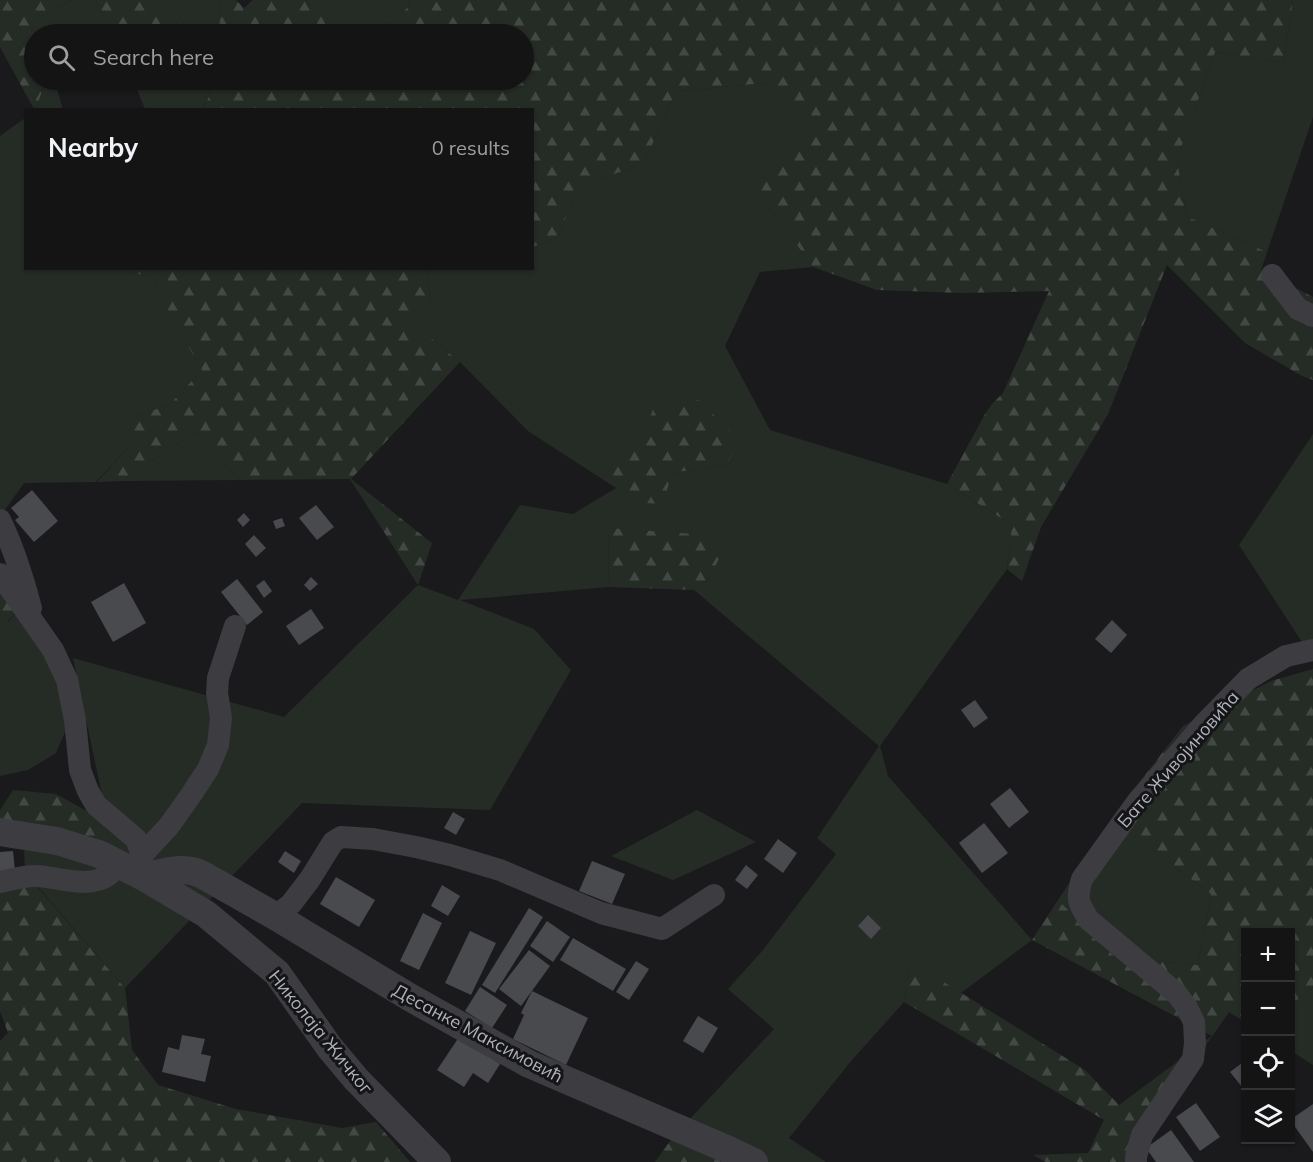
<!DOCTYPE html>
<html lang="en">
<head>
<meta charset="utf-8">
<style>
  :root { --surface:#141415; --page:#1d1d1e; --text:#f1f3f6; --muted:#9d9ea0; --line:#333334 }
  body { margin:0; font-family:Mulish,sans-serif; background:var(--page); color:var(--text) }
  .controls { position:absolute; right:18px; bottom:18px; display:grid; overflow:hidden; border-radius:0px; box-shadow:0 2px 4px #0004 }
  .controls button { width:54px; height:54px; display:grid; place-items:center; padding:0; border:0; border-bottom:2px solid var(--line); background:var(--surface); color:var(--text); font:30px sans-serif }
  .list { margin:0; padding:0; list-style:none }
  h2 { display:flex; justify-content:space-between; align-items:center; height:78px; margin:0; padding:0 24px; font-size:26px }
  h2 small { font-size:20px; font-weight:400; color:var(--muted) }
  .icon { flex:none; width:33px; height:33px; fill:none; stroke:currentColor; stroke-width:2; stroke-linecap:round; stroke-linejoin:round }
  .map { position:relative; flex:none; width:1313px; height:1162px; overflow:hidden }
  .search { position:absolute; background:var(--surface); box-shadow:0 2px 4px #0004; left:24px; top:24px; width:510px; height:66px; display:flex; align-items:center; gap:15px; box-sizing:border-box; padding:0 21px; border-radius:33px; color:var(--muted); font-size:22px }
  .panel { position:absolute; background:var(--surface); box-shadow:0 2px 4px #0004; left:24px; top:108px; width:510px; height:162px; border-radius:0px }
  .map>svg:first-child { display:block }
</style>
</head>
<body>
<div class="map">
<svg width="1313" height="1162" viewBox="0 0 1313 1162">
  <defs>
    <pattern id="forest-firs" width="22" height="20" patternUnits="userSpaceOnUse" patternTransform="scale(1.5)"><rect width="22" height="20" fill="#252c26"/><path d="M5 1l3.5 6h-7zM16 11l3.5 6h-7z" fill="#424843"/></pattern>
  </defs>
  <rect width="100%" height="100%" fill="#1a1a1c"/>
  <g fill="#252c26" fill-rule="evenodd">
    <path d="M72,0h24l14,34h-75l-6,-11z"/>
    <path d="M159,0h60l1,19 -2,15h-28l-12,-20 -10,-2z"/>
    <path d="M305,0h104l-1,7 -27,27h-37z"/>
    <path d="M1293,0h20v117l-46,135 -81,-36 -9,-57 38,-107 69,11z"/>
    <path d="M46,80h29l-18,9 6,20h-27z"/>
    <path d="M133,80h72l7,9 -9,20h-58z"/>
    <path d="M767,83l51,48 -65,54 60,82 -53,5 -35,74 45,84 177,54 65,41 -5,44 -127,177 8,30 144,164 -71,53 -51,-31 -6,40 -52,58 -63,78 37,24h-103l-50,-25 101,-108 -46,-40 35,-39 73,-96 -19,-16 62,-92 -185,-156 17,-14 -103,-48 1,59 -149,13 74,29 37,41 -81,140 -188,-7 -177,185 -100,-116 -1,-26 86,-13 -37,-175 211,59 134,-132 40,15 62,-95 53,9 43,-26 -88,-57 -68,-69 -57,-47 28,-9 -4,-37 105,-1 1,-21 25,-10 19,-49 67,-25 32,-72zM645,432l82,32 -55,9 -67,-1z"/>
    <path d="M25,118l1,150 98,1v4l27,2 23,47 28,48 -32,34 -38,14v26l-36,38 -72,1 -24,34v-381z"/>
    <path d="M195,432l45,48 -118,1z"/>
    <path d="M1313,434v225l-74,-114z"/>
    <path d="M18,610l29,44 22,69 -13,30 -28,17 -28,6v-154h8z"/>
    <path d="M697,810l59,32 -83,38 -62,-24z"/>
    <path d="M1111,819l100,75 -13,71 -83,-8 -57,-57z"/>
    <path d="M1313,987v78l-22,-14v-46z"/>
  </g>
  <g fill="url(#forest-firs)">
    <path d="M0,0h72l-43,23 6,11 -1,46h12l-10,29h-2l-34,-62z"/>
    <path d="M96,0h63l9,12 10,2 12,20h-80z"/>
    <path d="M219,0h17l8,8 9,-8h52l39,34h-126l2,-15z"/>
    <path d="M409,0h884l-9,63 -69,-11 -38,107 9,57 81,36 -6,18 52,27v83l-11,-4 -57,-33 -78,-78 -59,149 -67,113 -19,54 -15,-12 5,-44 -65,-41 38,-70 7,-10 11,-11 46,-102 -88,2 -84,-3 -64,-23 -60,-82 64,-54 -50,-48 -91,8 -32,72 -67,25 -19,49 -25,10 -1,-137h-329l9,-21 -7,-9h319v-46h-143l27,-27z"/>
    <path d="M124,269h303l4,38 -28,8 57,47 -109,117 81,64 -14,42 -68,-106 -110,1 -45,-48 -73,49 -25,1 35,-38v-26l38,-14 32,-34 -28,-48 -23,-47 -27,-2z"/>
    <path d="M699,400l40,40 -12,24 -55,9 -9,31 -36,-2 -22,-30 40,-40 10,-29z"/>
    <path d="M608,528l101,7 10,23 -8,18 -17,14 -85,-3z"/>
    <path d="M0,587l18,23 -11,12h-7z"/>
    <path d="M1313,669v318l-22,18 -1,-73h-44l-1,90 -16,-10 -103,148v2h-80l-13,-7 55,-2 16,-33 -200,-118 6,-41 175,109 34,35 93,-69 -180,-96 26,-40 57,57 83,8 13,-71 -100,-75 72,-93 88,-45z"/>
    <path d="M13,790l43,4 52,29 2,11 -86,12 -24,-22v-14z"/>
    <path d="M32,881l93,107 7,62 26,35 78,24 106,19 34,-6 34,40h-410v-121l8,-8 -8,-22v-124z"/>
    <path d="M673,1137l50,25h-68z"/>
  </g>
  <g fill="#494a4e">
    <path d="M32,490l26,31 -24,21 -19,-22 4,-3 -8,-9z"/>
    <path d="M316,505l18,22 -17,13 -18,-22z"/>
    <path d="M244,513l6,7 -7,7 -6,-7z"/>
    <path d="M282,518l3,8 -9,3 -3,-8z"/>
    <path d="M254,535l12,13 -10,9 -11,-13z"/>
    <path d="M311,577l7,7 -8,7 -6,-6z"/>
    <path d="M237,579l26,33 -16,13 -26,-33z"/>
    <path d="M264,580l8,11 -8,7 -8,-12z"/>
    <path d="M124,583l22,40 -33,19 -22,-40z"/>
    <path d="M311,609l13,19 -25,17 -13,-19z"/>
    <path d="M1112,620l15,15 -16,18 -16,-14z"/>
    <path d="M975,700l13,18 -14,10 -13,-18z"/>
    <path d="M1010,788l19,24 -20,16 -19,-24z"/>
    <path d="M453,812l12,7 -9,16 -12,-7z"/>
    <path d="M984,823l24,30 -26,20 -23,-30z"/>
    <path d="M778,839l19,14 -14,20 -19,-14z"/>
    <path d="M13,851l2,20 -15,1v-20z"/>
    <path d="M285,851l16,10 -7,12 -16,-11z"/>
    <path d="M592,861l33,13 -13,30 -33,-13z"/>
    <path d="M746,865l12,10 -11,14 -12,-9z"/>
    <path d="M336,877l39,23 -16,27 -39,-23z"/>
    <path d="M442,885l18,11 -12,20 -17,-10z"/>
    <path d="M529,908l14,9 -48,76 -13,-8z"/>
    <path d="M423,913l19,10 -23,47 -19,-9z"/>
    <path d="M868,915l13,13 -10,11 -13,-13z"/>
    <path d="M547,921l23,16 -17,25 -23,-16z"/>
    <path d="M470,931l26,12 -25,52 -26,-12z"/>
    <path d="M573,938l53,31 -13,22 -53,-31z"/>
    <path d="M529,950l21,16 -29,40 -22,-17z"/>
    <path d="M636,961l13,8 -20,31 -13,-8z"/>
    <path d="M480,987l27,18 -15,23 -27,-17z"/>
    <path d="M532,991l56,27 -22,47 -53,-26 11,-24 -3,-2z"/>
    <path d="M698,1016l20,12 -15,25 -20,-12z"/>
    <path d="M182,1035l23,4 -4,15 10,2 -6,26 -43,-10 6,-25 11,3z"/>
    <path d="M459,1037l41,27 -12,19 -15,-10 -9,14 -27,-17z"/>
    <path d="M1246,1060v32l-16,-20z"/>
    <path d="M1196,1103l24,34 -20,14 -24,-34z"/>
    <path d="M1313,1104v48l-23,-32z"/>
    <path d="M1171,1130l23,32h-38l-10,-14z"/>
  </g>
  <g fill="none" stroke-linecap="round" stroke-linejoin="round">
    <g stroke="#3c3c41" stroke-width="22">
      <path d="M1272,275l26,34 15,7"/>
      <path d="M0,520c14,28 23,58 31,88"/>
      <path d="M0,574l53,76 14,30 8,40 5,50 8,21 8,14 40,34 6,16v21"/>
      <path d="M142,855l27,-29 22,-31 17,-26 10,-24 3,-27 -4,-25 1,-15 17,-52"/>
      <path d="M0,882c11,-2 25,-7 37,-6 22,1 53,14 73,-2 4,-3 7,-7 10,-10"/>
      <path d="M275,916l16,-12 19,-25 23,-37 8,-5 32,2 43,8 34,8 50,15 101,43 61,16 52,-34"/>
      <path d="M1136,1162v-5l6,-22 51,-76 2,-16 -1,-21 -8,-16 -10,-13 -87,-73c-11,-17 -13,-21 -7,-41l56,-78 66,-77 44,-45 38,-23 27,-6"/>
    </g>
    <g stroke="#3c3c41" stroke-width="28">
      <path d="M0,832l57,9 42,13 43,22 64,38 71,59 53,75 26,31 81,83"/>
      <path d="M142,876c22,-2 38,-11 59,-2l74,42 136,82 118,66 200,86 25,12"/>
    </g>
  </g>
  <g text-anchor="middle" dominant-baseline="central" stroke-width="6" stroke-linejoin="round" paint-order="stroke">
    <g font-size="18" fill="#aeb2ba" stroke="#151517">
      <text transform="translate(1178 759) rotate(-49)">Бате Живојиновића</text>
      <text transform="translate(321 1032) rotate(51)">Николаја Жичког</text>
      <text transform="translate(478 1033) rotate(28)">Десанке Максимовић</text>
    </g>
  </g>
</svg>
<div class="controls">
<button>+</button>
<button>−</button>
<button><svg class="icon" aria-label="locate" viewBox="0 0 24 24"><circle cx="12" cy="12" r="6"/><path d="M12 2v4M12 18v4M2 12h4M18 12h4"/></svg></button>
<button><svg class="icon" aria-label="layers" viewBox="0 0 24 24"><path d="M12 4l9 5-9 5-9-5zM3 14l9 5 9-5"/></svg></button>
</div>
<div class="search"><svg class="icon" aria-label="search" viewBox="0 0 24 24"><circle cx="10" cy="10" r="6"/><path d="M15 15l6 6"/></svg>Search here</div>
<section class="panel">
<h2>Nearby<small>0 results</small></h2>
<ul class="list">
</ul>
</section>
</div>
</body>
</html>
